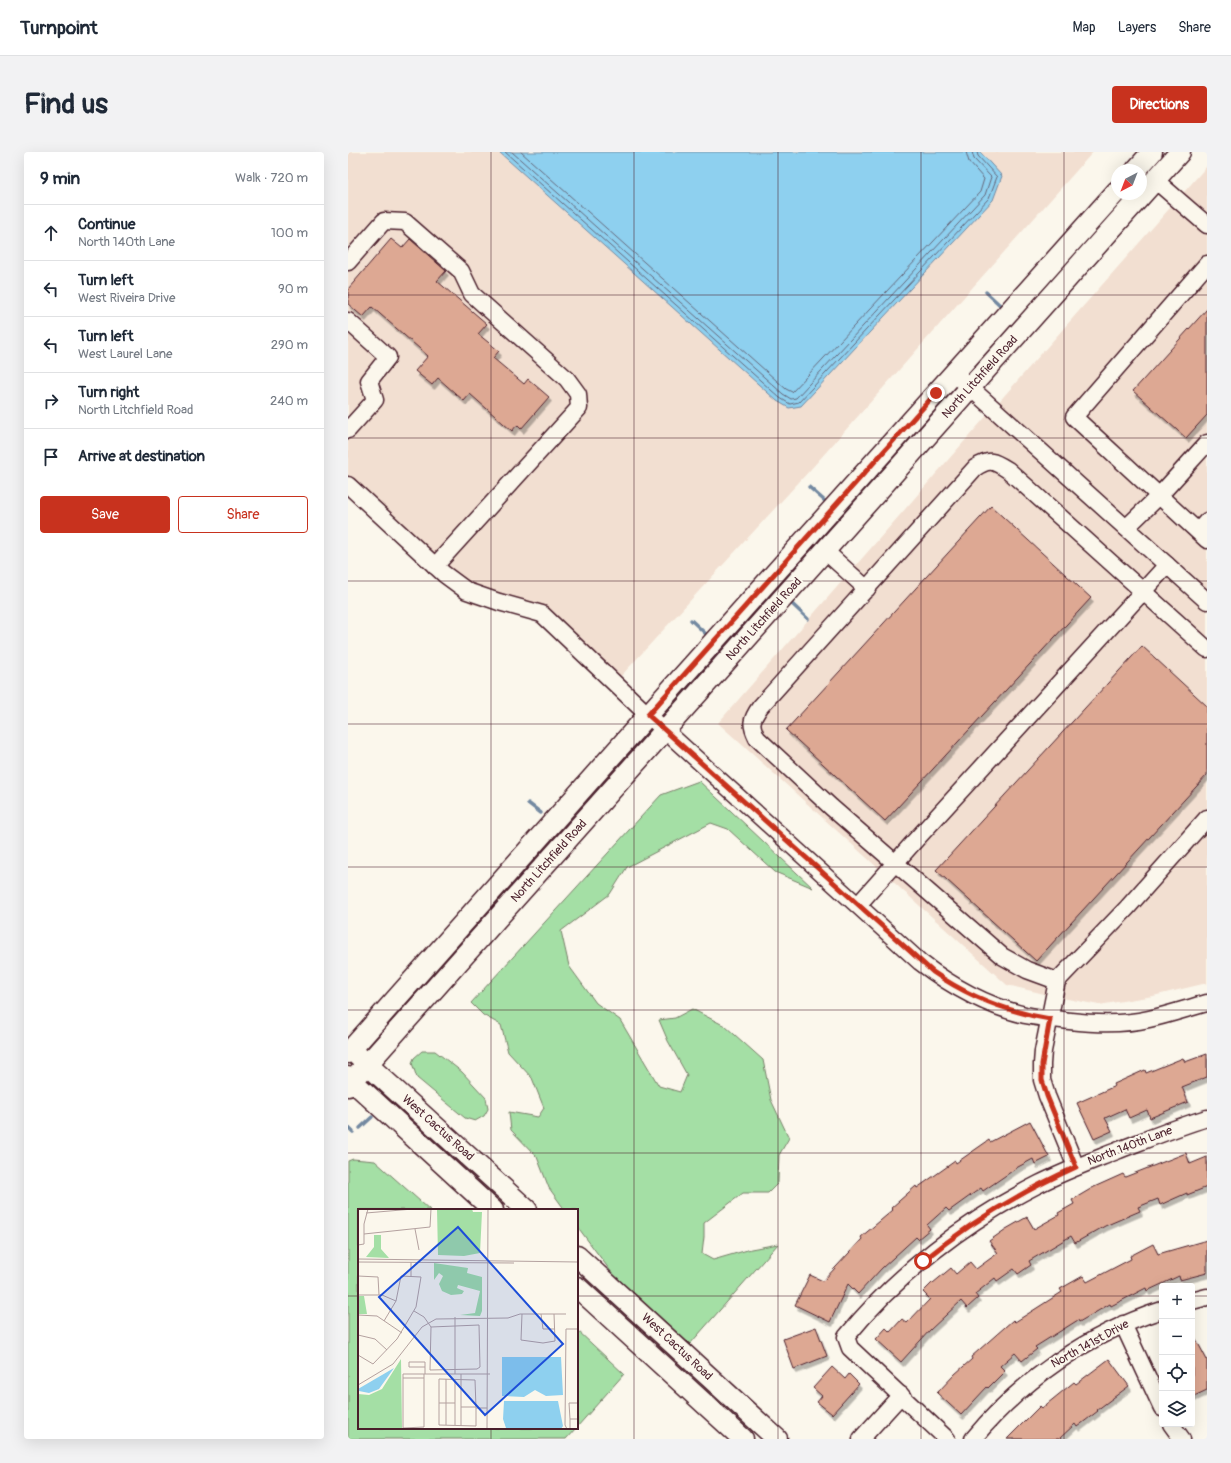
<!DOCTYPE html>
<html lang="en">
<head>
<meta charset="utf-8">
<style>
  :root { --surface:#fff; --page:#f2f2f3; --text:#1f2937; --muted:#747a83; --line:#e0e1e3; --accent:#c8321e }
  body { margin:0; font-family:Pangolin,sans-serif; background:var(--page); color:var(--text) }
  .controls { position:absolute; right:12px; bottom:12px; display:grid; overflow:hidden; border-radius:4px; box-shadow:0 4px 16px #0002 }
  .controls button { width:36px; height:36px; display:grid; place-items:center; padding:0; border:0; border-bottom:1px solid var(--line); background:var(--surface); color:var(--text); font:20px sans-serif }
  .compass { position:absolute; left:763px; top:12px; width:36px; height:36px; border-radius:50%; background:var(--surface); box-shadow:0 4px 16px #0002; rotate:222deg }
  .stop { position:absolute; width:12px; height:12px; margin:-9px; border:3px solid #c8321e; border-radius:50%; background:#fff }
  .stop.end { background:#c8321e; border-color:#fff; box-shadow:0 1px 4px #0008 }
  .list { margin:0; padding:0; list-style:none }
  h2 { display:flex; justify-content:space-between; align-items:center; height:52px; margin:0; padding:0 16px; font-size:17px }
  h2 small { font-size:13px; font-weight:400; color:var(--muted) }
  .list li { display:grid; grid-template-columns:26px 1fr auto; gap:12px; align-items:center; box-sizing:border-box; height:56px; padding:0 16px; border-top:1px solid var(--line) }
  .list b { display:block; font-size:15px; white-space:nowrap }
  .list p { margin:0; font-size:13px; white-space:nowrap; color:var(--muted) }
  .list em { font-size:13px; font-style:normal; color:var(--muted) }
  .actions { display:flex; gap:8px; padding:12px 16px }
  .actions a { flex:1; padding:9px 0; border:1px solid var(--accent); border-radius:4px; text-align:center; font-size:14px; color:var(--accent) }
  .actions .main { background:var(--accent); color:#fff }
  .icon { flex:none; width:22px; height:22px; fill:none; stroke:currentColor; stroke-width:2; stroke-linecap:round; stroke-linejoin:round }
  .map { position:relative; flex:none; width:859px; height:1287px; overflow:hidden; border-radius:4px }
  header { display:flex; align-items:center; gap:24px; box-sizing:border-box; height:56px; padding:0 20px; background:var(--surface); border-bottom:1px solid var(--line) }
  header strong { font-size:19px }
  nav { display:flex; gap:22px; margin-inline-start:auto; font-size:14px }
  .intro { display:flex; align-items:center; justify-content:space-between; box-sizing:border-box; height:96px; padding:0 24px }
  h1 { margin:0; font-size:28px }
  .button { padding:10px 18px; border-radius:4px; background:var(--accent); color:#fff; font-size:14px; font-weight:700 }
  main { display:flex; gap:24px; padding:0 24px }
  aside { flex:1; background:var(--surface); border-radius:4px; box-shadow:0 4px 16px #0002 }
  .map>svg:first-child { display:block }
</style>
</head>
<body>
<header>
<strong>Turnpoint</strong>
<nav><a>Map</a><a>Layers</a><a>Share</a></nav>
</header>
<div class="intro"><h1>Find us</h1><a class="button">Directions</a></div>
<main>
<aside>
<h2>9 min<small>Walk · 720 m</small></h2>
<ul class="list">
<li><svg class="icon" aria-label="ahead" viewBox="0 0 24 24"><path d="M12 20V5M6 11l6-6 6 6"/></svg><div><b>Continue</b><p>North 140th Lane</p></div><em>100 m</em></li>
<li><svg class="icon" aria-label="left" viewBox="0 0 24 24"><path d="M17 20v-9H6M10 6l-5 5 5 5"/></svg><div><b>Turn left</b><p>West Riveira Drive</p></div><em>90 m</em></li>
<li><svg class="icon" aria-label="left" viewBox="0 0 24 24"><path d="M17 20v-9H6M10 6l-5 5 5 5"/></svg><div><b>Turn left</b><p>West Laurel Lane</p></div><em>290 m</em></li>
<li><svg class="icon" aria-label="right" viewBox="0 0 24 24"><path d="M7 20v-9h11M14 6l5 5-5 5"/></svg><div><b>Turn right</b><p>North Litchfield Road</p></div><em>240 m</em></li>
<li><svg class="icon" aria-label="arrive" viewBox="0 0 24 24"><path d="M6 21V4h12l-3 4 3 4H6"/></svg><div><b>Arrive at destination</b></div></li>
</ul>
<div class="actions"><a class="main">Save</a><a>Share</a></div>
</aside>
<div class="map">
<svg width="859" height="1287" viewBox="0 0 859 1287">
  <defs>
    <filter id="shadow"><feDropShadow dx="2.5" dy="4.5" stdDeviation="0" flood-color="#0004"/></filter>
  </defs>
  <rect width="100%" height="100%" fill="#fbf7ec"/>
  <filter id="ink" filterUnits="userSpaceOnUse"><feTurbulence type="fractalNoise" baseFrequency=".025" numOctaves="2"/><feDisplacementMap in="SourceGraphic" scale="8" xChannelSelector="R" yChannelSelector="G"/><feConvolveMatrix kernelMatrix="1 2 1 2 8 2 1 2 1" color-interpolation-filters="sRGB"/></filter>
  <g filter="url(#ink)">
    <g fill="#f2dfd1">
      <path d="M0,0h745l-282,317 -201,219 -79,-73 -60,-11 -123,-110z"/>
      <path d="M859,14v817l-54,13 -54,9 -42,-8 -50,-12 -289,-262 286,-327z"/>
    </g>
    <g fill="#a4dfa5" stroke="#777f68">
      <path d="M351,629l114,107 -38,-16 -47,-43 -17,-6 -84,44 -17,27 -49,37 8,35 27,37 24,17 39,66 21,6 7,-17 -19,-34 -9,-21 16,-2 17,-9 33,17 38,34 8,40 18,38 -10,17 -1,28 -10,10h-25l-39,30v14l-2,17 11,6 38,-11 27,-5 -88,100 -78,-71 -35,-47v-16h-12l-16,-22 -12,-31 -26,-27 -2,-18 29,5 6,-9 -12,-30 -24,-26 -7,-27 -18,-10 -12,-12 190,-208z"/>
      <path d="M74,899h13l27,21 24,26 2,11 -4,7 -9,5 -10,-3 -48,-40 -5,-15 2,-5z"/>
      <path d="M5,1007l22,2 55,49h-71v218h217l-10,11h-218v-278z"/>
      <path d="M229,1178l47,44 -47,53z"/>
    </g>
    <path fill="#8ed0ef" stroke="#7389a1" d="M151,0h481l22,24 -9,24 -192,206 -12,2 -12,-7z"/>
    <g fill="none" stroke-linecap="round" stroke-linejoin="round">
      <g stroke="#656679" stroke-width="1">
        <path d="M157,0l275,246 10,6 9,-2 190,-204 8,-21 -19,-21 -1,-4"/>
        <path d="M164,0l271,242 8,5 5,-1 189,-203 6,-18 -17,-18 -2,-7"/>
        <path d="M173,0l265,237 6,3 188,-200 4,-13 -15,-17 -3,-10"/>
      </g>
      <g stroke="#7389a1" stroke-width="3.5">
        <path d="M638,140l15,14"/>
        <path d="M461,335l17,15"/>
        <path d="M443,451l17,16"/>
        <path d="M343,468l16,15"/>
        <path d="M180,651l13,10"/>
        <path d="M0,975l5,5"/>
        <path d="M12,976l12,-11"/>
      </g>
    </g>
    <g fill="#dda893" stroke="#4a1f2b" filter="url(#shadow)">
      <path d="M43,87l11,9 8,-9 36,32 -9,10 50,43 -9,10 21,17 -6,7 31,26 4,-5 21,18 -28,32 -4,-4 -5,6 -42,-37 -6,7 -26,-23 -6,7 -17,-14 13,-15 -56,-49 -9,10 -15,-13v-15z"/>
      <path d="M859,157v106l-21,23 -53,-47z"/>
      <path d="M643,354l100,92 -206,223 -99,-91z"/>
      <path d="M794,494l65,60v69l-171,186 -100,-91z"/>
      <path d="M859,902v23l-25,10 6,15 -38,16 -3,-8 -18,8 -4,-9 -20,9 7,13 -18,8 -17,-36 38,-17 -1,-2 31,-14 1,3 37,-15 2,4z"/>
      <path d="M682,969l19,36 -14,7 -2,-5 -15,8 -35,24 -2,-3 -32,23 -3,-3 -19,17 3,4 -12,10 -2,-2 -34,31 -24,26 -10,-10 -18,38 -35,-17 15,-30 13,6 39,-42 -1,-2 32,-27 -2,-2 25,-22 1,2 38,-27 1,2 33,-23 1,2z"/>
      <path d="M838,1001l4,11 17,-7v30l-20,8v-2l-27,12 -2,-6 -20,8 2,4 -35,15 -30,17 -4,-7 -42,25 2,4 -13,9 -4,-5 -17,12 -2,-3 -20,16 3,4 -11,10 -6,-7 -31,29 -29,32 -25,-23 10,-11 4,4 12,-13 5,4 23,-24 -7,-7 10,-10v1l18,-15 5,6 14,-12 6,7 22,-16 -9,-12 17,-12 21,-12 7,12 25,-14 -1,-2 16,-9 -2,-4 22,-13 29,-13 2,3z"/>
      <path d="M859,1088v33l-27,7 -1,-4 -32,15 -1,-3 -35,18 -1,-2 -31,18 -1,-2 -43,27 2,2 -15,12 -7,-8 -15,13 5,5 -17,17 -1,-1 -26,28 -24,-22 18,-19 17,-15 -1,-2 42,-37 2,2 47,-30 -2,-3 23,-13 4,6 44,-23 -1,-3 23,-12 5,10z"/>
      <path d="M468,1175l11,29 -33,13 -11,-30z"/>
      <path d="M844,1180l15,28v30l-15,7z"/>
      <path d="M761,1207l20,27 -32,24 1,1 -21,16 -2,-3 -16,15h-52l33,-33 2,2 32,-26 2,2z"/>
      <path d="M484,1215l13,12 4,-5 10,10 -27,30 -15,-12 5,-6 -9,-8z"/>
    </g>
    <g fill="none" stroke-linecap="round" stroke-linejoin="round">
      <defs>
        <g id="minor">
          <path d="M807,28l52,45"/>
          <path d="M0,110l36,-41 21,1 56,49 11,23 95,85 11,15 1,14 -144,158"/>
          <path d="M859,112l-133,153 133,123"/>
          <path d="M0,169l40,36 -19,24 6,19 -27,30"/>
          <path d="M606,221l253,228"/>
          <path d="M0,333l96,89 23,17 32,11 43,12 106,101 272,247c31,24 67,44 105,53 15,3 30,4 45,6 26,3 53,4 79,-2 19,-4 39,-11 58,-16"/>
          <path d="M778,376l33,-32 48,-53"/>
          <path d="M850,379l9,-10"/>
          <path d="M477,399l42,38"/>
          <path d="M510,753l54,-61 255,-279"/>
          <path d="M709,829l-30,-11 -25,-14 -171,-149 -74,-69c-7,-14 -6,-18 3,-31l215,-239c15,-10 19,-7 33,2l199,179"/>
          <path d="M728,1015l-29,-71 -5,-16v-16l1,-13 14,-70 70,-73 80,-90"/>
          <path d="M844,1149l15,-4"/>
          <path d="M775,1172l39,84"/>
          <path d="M823,1272l11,15"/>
          <path d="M513,1287l40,-44"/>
          <path d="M599,1287l-97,-91 -4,-11c51,-63 120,-116 193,-153 26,-13 53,-23 80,-34 29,-11 58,-23 88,-32"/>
          <path d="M625,1287c50,-60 115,-105 189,-129"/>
        </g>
        <g id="major">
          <path d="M788,18l16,-18"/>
          <path d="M0,901l300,-338 469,-524"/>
          <path d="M10,904l169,154"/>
          <path d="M0,925l145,133"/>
          <path d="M0,934l832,-934"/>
          <path d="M229,1104l200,183"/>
          <path d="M229,1135l166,152"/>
        </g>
      </defs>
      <use href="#minor" stroke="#4a1f2b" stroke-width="19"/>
      <use href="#major" stroke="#4a1f2b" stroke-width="23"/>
      <use href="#minor" stroke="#fbf7ec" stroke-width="16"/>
      <use href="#major" stroke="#fbf7ec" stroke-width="20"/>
    </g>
  </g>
  <g fill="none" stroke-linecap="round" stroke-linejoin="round" filter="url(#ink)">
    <path stroke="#c8321e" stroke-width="5" d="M575,1109c47,-39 98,-69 153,-94l-29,-71 -5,-16v-16l8,-45c-42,-7 -81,-22 -117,-47l-285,-257 288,-322"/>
  </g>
  <path fill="none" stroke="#4a1f2b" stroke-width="1" stroke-opacity="0.55" d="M143,0v1058M286,0v1287M430,0v1287M573,0v1287M716,0v1287M0,143h859M0,286h859M0,429h859M0,572h859M0,715h859M0,858h859M0,1001h859M0,1144h11M229,1144h585M844,1144h15M143,1276v11"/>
  <g text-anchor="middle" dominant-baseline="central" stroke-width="4" stroke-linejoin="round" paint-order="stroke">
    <g font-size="12" fill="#4a1f2b" stroke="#fbf7ec">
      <text transform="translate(632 225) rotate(-48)">North Litchfield Road</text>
      <text transform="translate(416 467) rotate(-48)">North Litchfield Road</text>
      <text transform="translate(201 709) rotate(-48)">North Litchfield Road</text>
      <text transform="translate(90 976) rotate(42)">West Cactus Road</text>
      <text transform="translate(782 994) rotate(-21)">North 140th Lane</text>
      <text transform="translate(742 1192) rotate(-29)">North 141st Drive</text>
      <text transform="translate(329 1195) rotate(43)">West Cactus Road</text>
    </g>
  </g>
  <g transform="translate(10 1057)">
    <rect width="220" height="220" fill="#fbf7ec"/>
    <path d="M79,0h35l1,3h9l-2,41 -16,3 -26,-1zM16,26h7v14l8,9 -23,-1 8,-10zM76,54l34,5 -1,5 15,4v34l-2,5 -20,-1 15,-2 5,-22 -22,-6 -1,3 7,3 -2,3 -11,1 -9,-4 -3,-7 4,-8 -4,-3 -5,7zM0,87h6l3,18h-9zM43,150l1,70h-44v-35l11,1 13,-6z" fill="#a4dfa5"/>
    <path d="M144,148h59l2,38 -17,1 -11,-6 -11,7 -22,-1zM36,159l-15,21 -10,4 -10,-2 -1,-2zM146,192h54l5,25 -2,3 -55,-1 -3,-9z" fill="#8ed0ef"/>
    <path fill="none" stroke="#b4a19f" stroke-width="1" d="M8,4l47,-4M57,20l4,21M6,25l66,-7 1,-18M0,36l6,-1v-20l4,-15M0,50l220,3M0,53l156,1M0,67l20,1 1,18M53,67v-14M0,86h24l14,6M56,102l10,6 7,10 -1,43M164,105l-1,26 22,3 12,-2 -1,-27M183,105l2,15h11M0,106l19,1 25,17M0,126l17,4 12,11M0,146l15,9 24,-25 19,-32 5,-30 -20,-1 -5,25 -12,20M67,158h-16v-5h16v12M72,161l47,-1 3,-2 -1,-42 -48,2M66,165v53l-21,1v-54h87M97,165v-57M45,169h21M97,170v46M0,176l35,-21 29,-37 14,-8 72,-1 12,-4h46M81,194h16M103,198h15M118,199l-1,-28 -36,-1v46l37,1v-18h11M212,210l-1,-16h9M88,216v-46M103,217v-52M129,220l1,-220M209,220l-2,-4 1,-96h12M212,220v-10h8"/>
    <path fill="#1d4ed8" fill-opacity="0.15" stroke="#1d4ed8" stroke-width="2" d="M100,18l105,117 -78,71 -106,-118z"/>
    <rect width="220" height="220" fill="none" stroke="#4a1f2b" stroke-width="2"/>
  </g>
</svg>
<div class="controls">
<button>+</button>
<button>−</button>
<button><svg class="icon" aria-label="locate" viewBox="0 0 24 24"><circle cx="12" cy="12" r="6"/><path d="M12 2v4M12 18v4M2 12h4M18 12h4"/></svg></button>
<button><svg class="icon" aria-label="layers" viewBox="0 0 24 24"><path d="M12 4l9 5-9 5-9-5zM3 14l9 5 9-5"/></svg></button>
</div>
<svg class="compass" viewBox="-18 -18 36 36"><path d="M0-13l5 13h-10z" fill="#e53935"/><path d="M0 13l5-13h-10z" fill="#747a83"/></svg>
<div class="stop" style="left:575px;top:1109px"></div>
<div class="stop end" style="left:588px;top:241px"></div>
</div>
</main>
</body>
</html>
